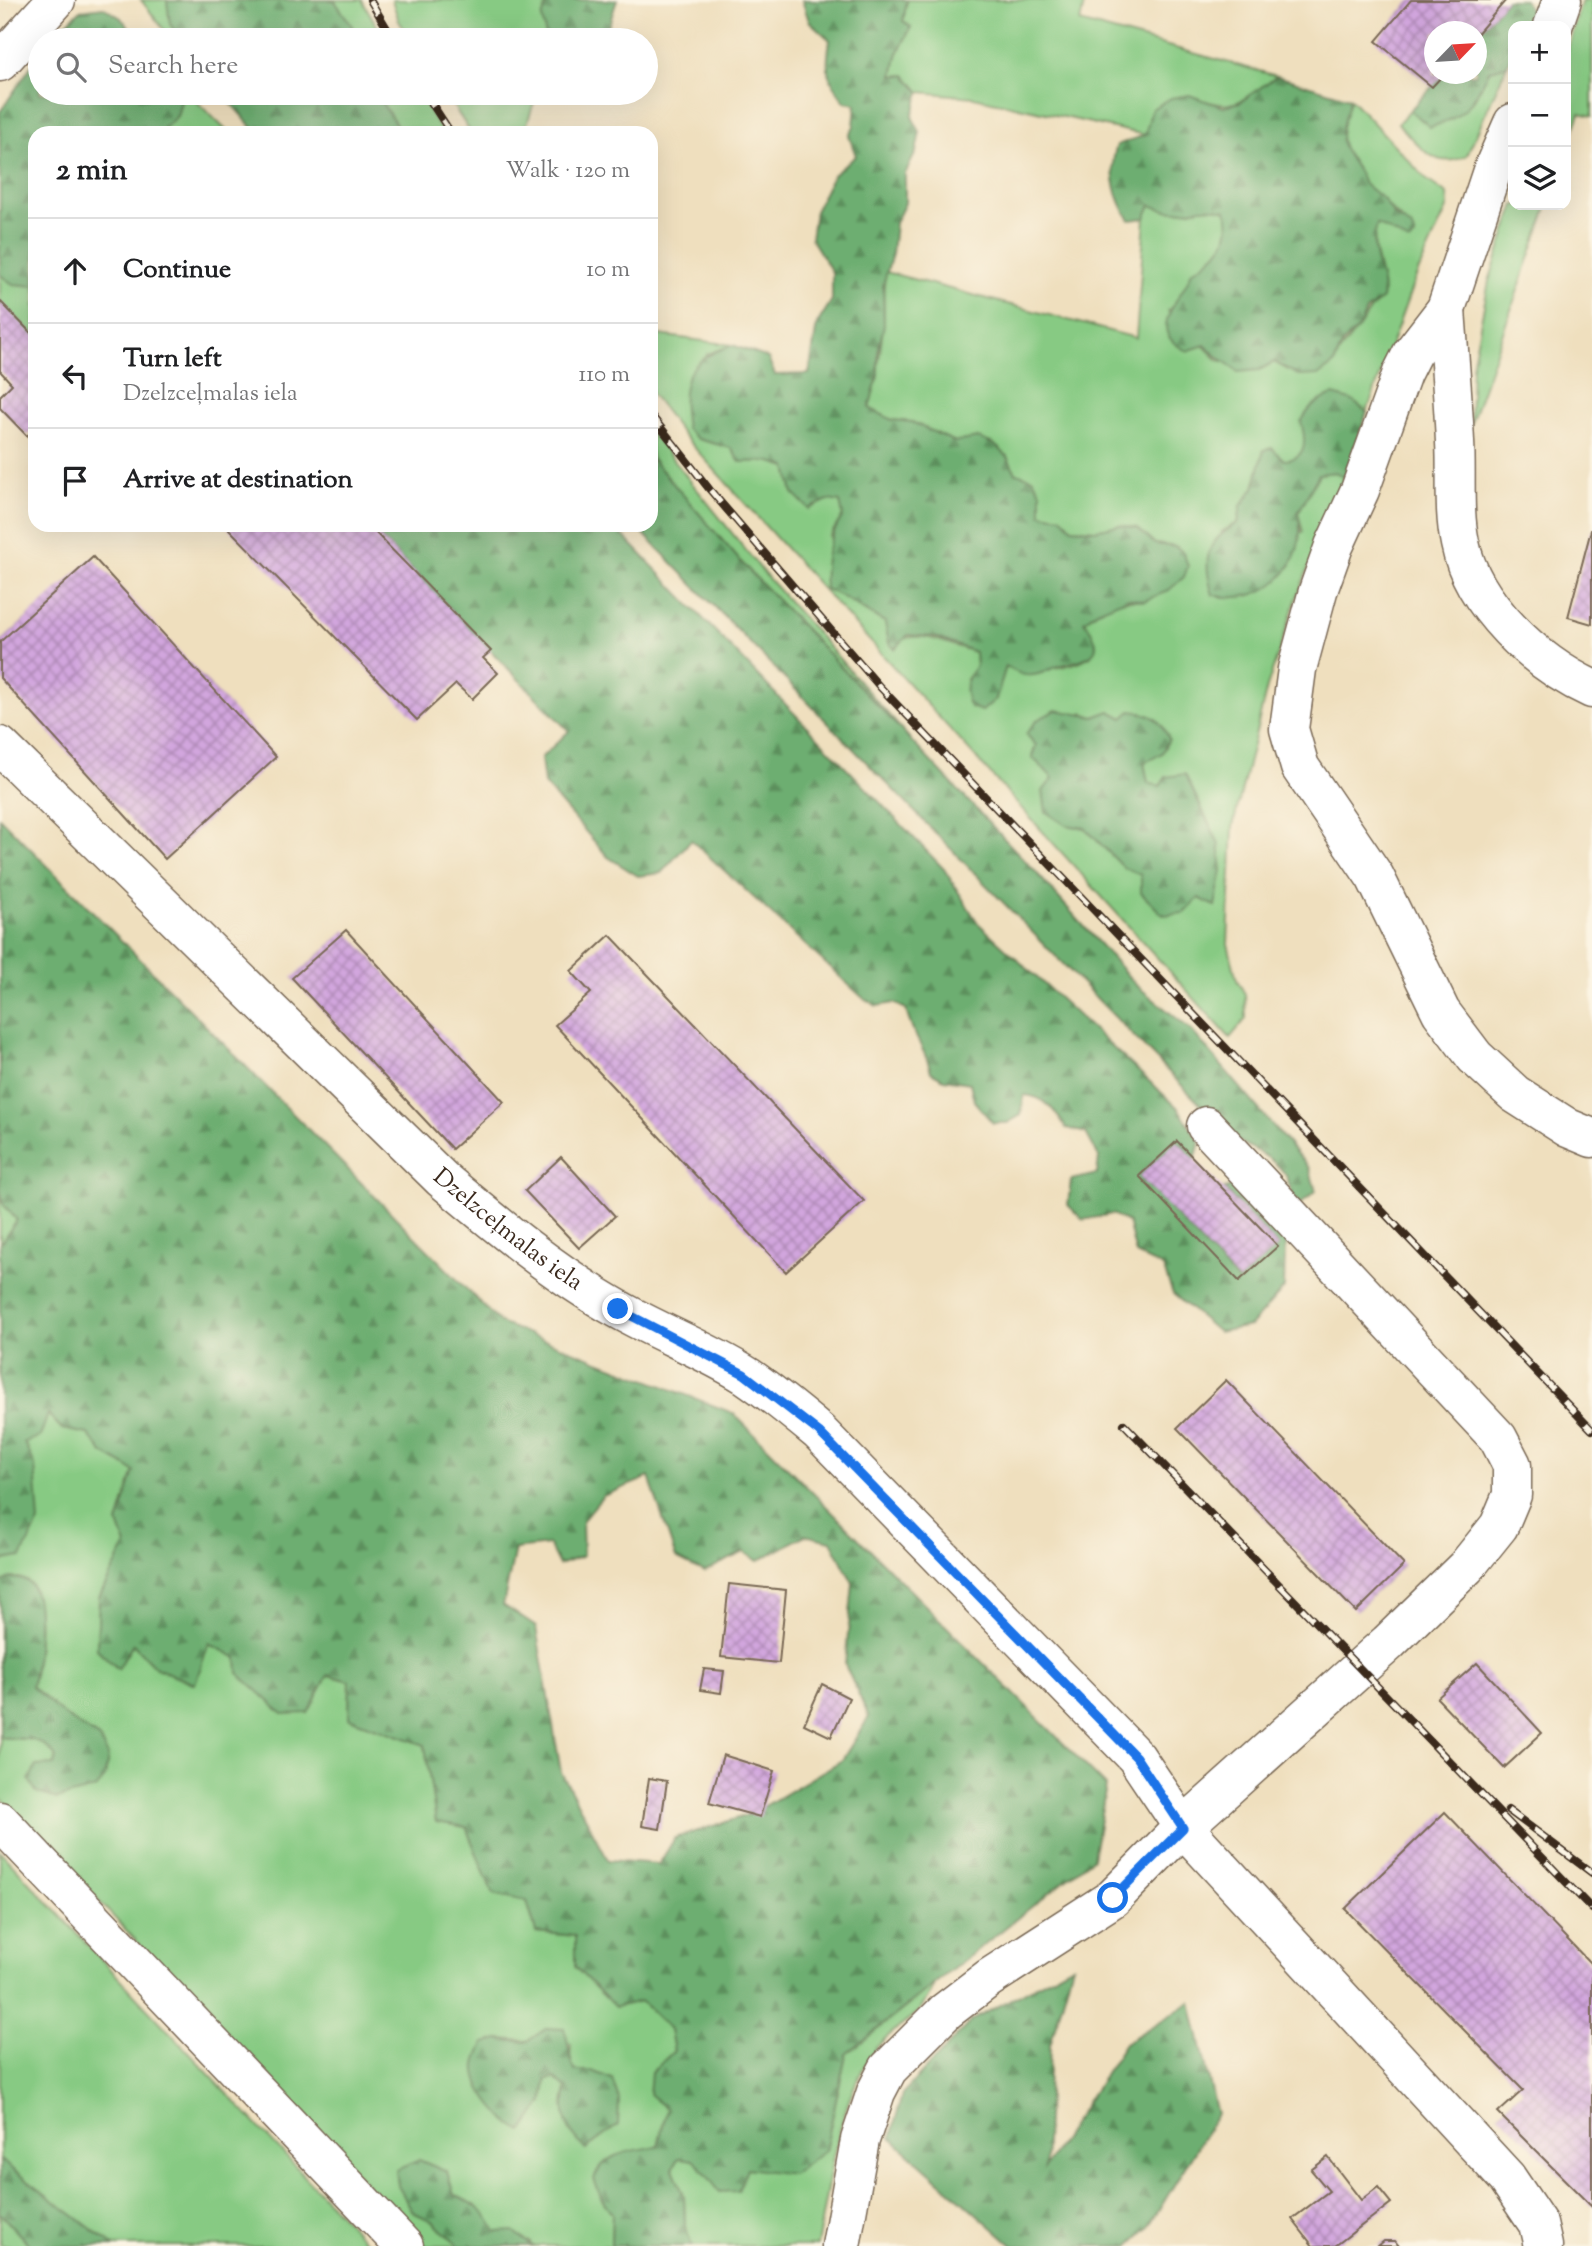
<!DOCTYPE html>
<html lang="en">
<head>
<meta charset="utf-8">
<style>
  :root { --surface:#fff; --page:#f6f6f6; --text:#202124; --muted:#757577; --line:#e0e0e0 }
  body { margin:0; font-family:"Sorts Mill Goudy",serif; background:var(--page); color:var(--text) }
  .controls { position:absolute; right:21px; top:21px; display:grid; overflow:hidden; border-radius:14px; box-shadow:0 7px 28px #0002 }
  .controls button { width:63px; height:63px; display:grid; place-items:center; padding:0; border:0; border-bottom:2px solid var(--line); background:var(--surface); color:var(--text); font:35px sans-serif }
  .compass { position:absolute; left:1424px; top:21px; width:63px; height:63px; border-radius:50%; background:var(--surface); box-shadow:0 7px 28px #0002; rotate:65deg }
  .stop { position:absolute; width:21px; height:21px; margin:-16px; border:5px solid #1a73e8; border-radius:50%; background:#fff }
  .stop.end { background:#1a73e8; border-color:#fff; box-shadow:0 2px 7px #0008 }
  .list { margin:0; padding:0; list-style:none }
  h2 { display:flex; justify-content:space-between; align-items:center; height:91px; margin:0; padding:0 28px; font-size:30px }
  h2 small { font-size:23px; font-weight:400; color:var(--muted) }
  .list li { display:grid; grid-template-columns:46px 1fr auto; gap:21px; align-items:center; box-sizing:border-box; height:105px; padding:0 28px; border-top:2px solid var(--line) }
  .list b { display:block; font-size:26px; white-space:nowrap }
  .list p { margin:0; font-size:23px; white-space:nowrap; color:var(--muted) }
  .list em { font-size:23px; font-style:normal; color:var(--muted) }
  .icon { flex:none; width:38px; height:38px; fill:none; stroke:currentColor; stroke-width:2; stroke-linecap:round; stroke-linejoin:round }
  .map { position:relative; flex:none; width:1592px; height:2246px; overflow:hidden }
  .search { position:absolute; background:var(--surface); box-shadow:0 7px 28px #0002; left:28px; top:28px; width:630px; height:77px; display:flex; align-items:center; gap:18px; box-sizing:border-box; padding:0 24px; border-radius:38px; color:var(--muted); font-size:26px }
  .panel { position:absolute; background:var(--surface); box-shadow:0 7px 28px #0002; left:28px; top:126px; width:630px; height:406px; border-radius:21px }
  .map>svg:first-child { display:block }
</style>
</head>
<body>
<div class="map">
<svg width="1592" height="2246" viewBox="0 0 1592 2246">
  <defs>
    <pattern id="forest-firs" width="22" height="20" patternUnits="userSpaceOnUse" patternTransform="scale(1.75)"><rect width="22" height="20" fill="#6dae71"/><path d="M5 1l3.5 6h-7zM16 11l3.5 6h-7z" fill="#5b8e5c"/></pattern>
    <pattern id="building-cross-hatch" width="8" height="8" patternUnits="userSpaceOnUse" patternTransform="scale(1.75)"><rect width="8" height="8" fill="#d2a6de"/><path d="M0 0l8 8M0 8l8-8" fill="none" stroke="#ac87b3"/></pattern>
  </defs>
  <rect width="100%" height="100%" fill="#fcf5e5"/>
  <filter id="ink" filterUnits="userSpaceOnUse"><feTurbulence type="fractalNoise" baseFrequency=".0143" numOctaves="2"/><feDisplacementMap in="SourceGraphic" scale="14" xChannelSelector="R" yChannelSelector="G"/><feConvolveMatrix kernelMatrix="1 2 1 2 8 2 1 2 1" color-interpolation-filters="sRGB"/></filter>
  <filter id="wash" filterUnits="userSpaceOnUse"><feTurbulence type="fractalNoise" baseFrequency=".00686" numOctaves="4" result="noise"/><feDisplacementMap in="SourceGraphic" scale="28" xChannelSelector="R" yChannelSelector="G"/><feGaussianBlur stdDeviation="1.57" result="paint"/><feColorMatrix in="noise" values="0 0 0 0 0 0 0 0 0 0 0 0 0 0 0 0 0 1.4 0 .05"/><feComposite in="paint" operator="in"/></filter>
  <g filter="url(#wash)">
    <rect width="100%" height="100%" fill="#efdfbe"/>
    <g fill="#87ca83" stroke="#617a50" stroke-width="2" fill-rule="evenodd">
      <path d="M141,0h26l3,24 12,16h-10z"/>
      <path d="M334,0h28l23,40h-29l-4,-14z"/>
      <path d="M392,0h156l-6,18 5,22h-136l-12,-19z"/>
      <path d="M907,0h178l-5,22 197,54c-40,27 -42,38 -88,19l-37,14 -7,26 -171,-38 -54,-5 -15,-17 -12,1 4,-21 14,-28 -8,-5z"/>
      <path d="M1582,0h10v116l-12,-3 -14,41v-101z"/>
      <path d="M1507,65l-40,90c-30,18 -51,-11 -69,-32l12,-13 20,17 43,-25 16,-32z"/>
      <path d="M183,93h5l41,40h-70l18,-17z"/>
      <path d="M375,93h43l25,40h-41z"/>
      <path d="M445,93h92l-13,40h-53z"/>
      <path d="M1350,98l77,82 20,14 1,12 -33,73 -48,133 -16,-12 -45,40 -4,13 -9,7h-9l-12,-12 -8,2 -10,38 -13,18 -3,17 -17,9h82l-5,-19 21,-39 16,-2 9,5 -47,120 -30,90 -34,139 -5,118 9,36 8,14 1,25 -16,19 -547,-603 -32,-42v-59l82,11 -26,9 -9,85 33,9 9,14 28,-1 19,6 6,26 47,8 3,14 -13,21c11,51 4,62 55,86l4,21c35,-15 52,0 86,9l1,14 -10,13 30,20 10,-33c30,4 58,6 85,-10l-8,-34c18,-15 38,-26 61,-21l33,-54 -22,-3 -18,-16 -18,-3 -24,5 -23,-2 -10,-11 -21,-3v-22l-25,-19 -10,-18 -28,-17 -23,4 -43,-20 -20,-2 -23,-12c8,-27 11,-54 14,-81 3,-19 -2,-36 3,-55l250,66 9,-120 6,-14 39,6 20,-4 16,4 5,15 -4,14 -17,22 -18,10 -6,19 -18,21 50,49 41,10 15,-8 26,14 34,-12c7,-17 12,-21 23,-34 10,-13 10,-20 25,-31 4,-28 -14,-41 -5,-76l32,18 2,-14c-18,-13 -30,-30 -48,-44 -4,-16 -17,-25 -21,-40 -4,-13 6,-32 8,-45zM1110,711l13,7 39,35 -18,10 4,20 12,3 25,-11 34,69 -4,62 -16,-8 -16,15 -42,-38 -17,-7 -39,-40 -19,-3 -12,-47 -22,-21 4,-12 47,-32 11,4z"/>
      <path d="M1515,205h33l-78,221 2,-60 17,-85z"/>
      <path d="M0,275l14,9 21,2v51l-35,-36z"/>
      <path d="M651,432l117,146 143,162 -170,-178 -90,-104z"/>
      <path d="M0,1188l3,16 14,16 -17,24z"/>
      <path d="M48,1414l14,15 26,5 14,18 32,19 -16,52 8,22 -27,53 -2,51 21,20 15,-25 23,24 52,-25 30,15 70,55 20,-38 22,6 -1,37 76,27 11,77 30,5 27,67 34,7 9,31 39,4v31l40,40 26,-6 29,28 4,22 -23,22 16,36 -9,37 -10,2 -47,50 11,15 -1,33h-79l-2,-4 -35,-10c-7,-19 -22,-29 -41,-37l-7,-23 -28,-12 -6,52 19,9 27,25h-34l-425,-449v-60c27,4 37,-4 56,20l-2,8 3,34 48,-22c6,-41 -14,-41 -41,-62 -11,-9 -21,-20 -33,-29 8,-24 21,-135 -31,-102v-18l35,-101 -11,-24zM499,2039l72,5 -1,17 5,10h17l26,54 -32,24 -22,-42 2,-19 -12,-10 -8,2 -3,22z"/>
      <path d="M0,1851l370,395h-256l-114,-86z"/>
      <path d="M934,1985c-15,40 -45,41 -63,70 -34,52 -43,131 -54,191h-125l-7,-19 -1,-31 -11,-27 5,-11 17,1 25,33 27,-24 45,5 33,-22 21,-97z"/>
      <path d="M0,2213l30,33h-30z"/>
    </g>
    <g fill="url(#forest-firs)" stroke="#546c48" stroke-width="2" fill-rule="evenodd">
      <path d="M334,0l18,26 4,14h-174l-12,-16 -3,-23z"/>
      <path d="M548,0h69l-13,40h-57l-5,-22z"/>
      <path d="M802,0h105l-4,21 8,6 -14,28 -4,21 12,-1 15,17 -8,25 8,15 -4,20 -11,22v29l-10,20 -3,31 -9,31 1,40 -6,27v24l-9,32 23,12 20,2 43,20 23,-4 16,6 12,11 10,18 17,5 8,14v22l21,3 10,11 23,2 24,-5 18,3 18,16 21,3 7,5 5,14 -4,11 -16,14 -24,10 -16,-3 -31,13 -13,10c24,32 10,36 -22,44 -11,3 -24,12 -36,10 -7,0 -15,-6 -20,-9l-10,33 -14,12 -12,-4c-8,-17 -5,-27 6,-41l-1,-14 -40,-15 -27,-2 -13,14 -6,-6 -4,-21c-21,-10 -38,-26 -60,-33 -2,-29 3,-49 18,-74l-3,-13 -12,-2 -19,9 -16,-16 -6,-26 -19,-6 -28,1 -9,-14 -33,-9 -12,-10c-7,-49 -1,-68 47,-84l35,13 7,17 34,-1 8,-50 15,-24v-28l-21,-34 4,-27 18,-36 23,-19 -7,-20 5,-10 2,-22 -11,-2c-19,-25 -20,-31 -15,-62l-21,-19z"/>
      <path d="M1506,0h18l8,13 -6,13h-13v26l-6,13 -18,6c-16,31 -23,47 -59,56l-20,-17 34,-36h32l1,-39z"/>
      <path d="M103,7l18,11 19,22h-91l32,-30z"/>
      <path d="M40,53v40h143l-6,23 -18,17h-124v153l-22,-2 -13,-9v-163z"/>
      <path d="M1277,76l73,22c-2,13 -12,32 -8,45 4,15 17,24 21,40l20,16 11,16 17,12 4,9 -6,6 -32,-18c-10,34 9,48 5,75l-16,12 -8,18 -15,13 -9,22 -15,11 -19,1 -26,-14 -15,8 -21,2c-11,-10 -23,-15 -33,-27l-18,6c-45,-21 -5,-50 5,-80 24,-14 44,-32 34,-61 -30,-9 -42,10 -75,-5l-6,13 -15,2c-14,-20 -22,-51 -13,-75l28,-10 7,-26 19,-11 18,-3 34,12 17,-5z"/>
      <path d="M222,93h153l27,40h-145z"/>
      <path d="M1333,395l18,5 16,12 -23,65 -9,-5 -16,2 -21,39c12,52 -32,95 -85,82 -11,-35 -8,-54 25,-72l3,-17 13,-18 10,-38 8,-2 12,12c24,-1 22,-21 17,-38 8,-15 16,-21 32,-27z"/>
      <path d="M651,458l90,104 293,308 102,115 55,45 118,138 7,23 -17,14c-9,-9 -8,-21 -14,-31 -12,-17 -35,-26 -52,-36l-598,-613h16z"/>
      <path d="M368,525h245l331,344 34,54 200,185 22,34 -5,18 -18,-19 -38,35 99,105 40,-35 -54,-57 17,-5 50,43 -6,23 -1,38 -34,38 -32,6 -45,-38 -10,-27 -27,-13 -8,-32 -16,-8 -29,6 -15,-15 3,-25 26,-6 2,-17 -13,-24 -20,-5c-11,-17 -21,-32 -42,-33l-3,20 -14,8h-14l-19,-22 -4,-18 -26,-4 -13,-7c-5,-23 -21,-40 -25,-63l-12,-6 -17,3 -15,-9 -171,-157 -30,33 -23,3 -30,-19 -64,-73 -3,-26 28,-27z"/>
      <path d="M1056,710l38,7 16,-6 13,7 8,-7c22,2 30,9 38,28l-7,14 -18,10 4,20 12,3 6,-9 19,-3 34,70 3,26 -7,36 -16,-8 -15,15 -21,2 -22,-22v-18l-17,-7 -39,-40 -19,-3 -20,-13 -3,-21 10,-13 -21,-21 4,-12 -10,-11 11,-14z"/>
      <path d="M0,818l500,505 233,90 373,373 -13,72 -247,196 -21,97 -33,23 -45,-6 -9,23 -18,1 -25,-32 -17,-2 -5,11 11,27 1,31 7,19h-81l1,-33 -11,-15 -7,-19c11,-29 38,-27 64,-33l9,-37 -18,-15 2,-21 23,-22 -4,-22 -29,-28 -26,6 -40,-40v-31l-39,-4 -9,-31 -34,-7 -27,-67 -30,-5 -11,-77 -76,-27 1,-37 -22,-6 -20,38 -25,1 -45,-41 -1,-15 -28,-15 -14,41 -39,-16 -23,-24 -15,25 -21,-20 2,-51 27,-53 -8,-22 16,-52 -32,-19 -14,-18 -26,-5 -14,-15 -8,23 -16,5 11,23 4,57 -18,35 -17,3 -4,6v-322l17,-24 -14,-16 -3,-16zM649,1477l27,81 28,14 40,-20 14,9 47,-26 26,6 22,42 -8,82 24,52 -27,43 -91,54 -76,24 -16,26 -51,-4 -47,-88 -25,-145 -33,-22 12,-56 34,-4 10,20 24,-9 -1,-35 21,-25z"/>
      <path d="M10,1578c8,1 15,0 20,6 14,14 7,83 1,102l34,30 34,22 9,18 -3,21 -8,11 -40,11 -20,-6 -8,-13 7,-14 18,-1 2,-8c-19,-24 -29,-16 -56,-20v-153z"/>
      <path d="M1073,1965l-23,80 -5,122 80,-124 66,-41 26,112 -69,114 -19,18h-116l-122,-108 11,-44 69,-73z"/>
      <path d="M547,2028l17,1c6,15 4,29 11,42h17l20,8 7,20 -1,26 -32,24c-23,-21 -23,-31 -20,-61l-12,-10 -8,2 -3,22 -20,29c-19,-6 -50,-44 -47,-66 1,-7 5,-15 8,-22l15,-4 27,3z"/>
      <path d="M0,2160l114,86h-84l-30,-33z"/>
      <path d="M419,2160l28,12 7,23c19,8 34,17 42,37l18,-1 18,15h-73l-27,-25 -19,-9 -15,-26 -2,-16z"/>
    </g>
    <g id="blocks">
      <g fill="url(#building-cross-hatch)">
        <path d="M1411,0h95l-30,35v-3h-42v42h10l-12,13 -56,-46z"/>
        <path d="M0,301l35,36v91l-8,8 -27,-28v-12l12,-12 -12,-13z"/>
        <path d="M225,525h143l123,126 -8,7 15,15 -26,26 -16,-15 -39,36z"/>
        <path d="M1591,530h1v94l-24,-7z"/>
        <path d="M93,557l183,200 -111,102 -165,-181v-36z"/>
        <path d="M346,930l158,172 -52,47 -160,-171z"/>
        <path d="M610,935l254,266 -78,71 -231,-247 36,-32 -20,-22z"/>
        <path d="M1177,1141l101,105 -39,35 -100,-105z"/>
        <path d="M561,1157l54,59 -36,32 -54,-57z"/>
        <path d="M1226,1380l178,185 -48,47 -179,-184z"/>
        <path d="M729,1584l57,6 -7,73 -58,-6z"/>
        <path d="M1477,1663l65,70 -38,35 -67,-70z"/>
        <path d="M704,1669l20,2 -3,22 -21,-3z"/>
        <path d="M822,1684l27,14 -18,39 -27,-13z"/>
        <path d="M723,1755l51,16 -14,46 -51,-14z"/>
        <path d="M649,1778l18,3 -7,48 -18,-3z"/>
        <path d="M1445,1812l147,153v242l-94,-94 25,-23 -178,-181z"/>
        <path d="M1328,2157l33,43 17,-13 13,16 -56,43h-22l-21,-27 37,-28 -18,-21z"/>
        <path d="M1384,2241h11l4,5h-21z"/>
      </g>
    </g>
  </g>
  <g filter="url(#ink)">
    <use href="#blocks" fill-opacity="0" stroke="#7a6956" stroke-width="2"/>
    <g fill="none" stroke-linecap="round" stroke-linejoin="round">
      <defs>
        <g id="minor">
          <path d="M1553,26l9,-26"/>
          <path d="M0,62l56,-62"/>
          <path d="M1513,123l-21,48 -46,138 -34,44 -10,20 -42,117 -26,56 -16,45 -21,78 -8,60 11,38 75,110 66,135 34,45 40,37 53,34 24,10"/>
          <path d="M1446,309c3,44 7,88 9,133 2,34 -2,68 5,101 12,61 77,121 132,146"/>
          <path id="s1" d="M0,746l442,433c56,47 112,94 176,130 42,24 88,41 129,67 25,17 48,36 72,56l317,325 47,70 324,351 31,46 5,22"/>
          <path d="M0,1821l404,425"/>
          <path d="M841,2246l19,-106 16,-48 12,-23 58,-58 43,-33 124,-80 70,-71 205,-184 78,-76 33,-41 13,-31v-30l-14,-27 -292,-312"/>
        </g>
      </defs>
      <use href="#minor" stroke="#7a6956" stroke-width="41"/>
      <use href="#minor" stroke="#fff" stroke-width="38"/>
      <defs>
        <g id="rail">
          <path d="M370,0l24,40"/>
          <path d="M425,93l26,40"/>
          <path d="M651,415l59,75 170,197 712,743"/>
          <path d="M1124,1424l468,485"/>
          <path d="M1508,1810l84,63"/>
        </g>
      </defs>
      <use href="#rail" stroke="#3b2a1e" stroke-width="8"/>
      <use href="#rail" stroke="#fcf5e5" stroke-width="5" stroke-dasharray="16" stroke-linecap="butt"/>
    </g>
  </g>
  <g fill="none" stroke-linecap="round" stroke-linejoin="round" filter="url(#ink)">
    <path stroke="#1a73e8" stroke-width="9" d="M618,1309l126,65 75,58 317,325 47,71 -70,70"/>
  </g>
  <g text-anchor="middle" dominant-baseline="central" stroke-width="5" stroke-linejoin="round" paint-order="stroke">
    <g font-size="24" fill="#3b2a1e" stroke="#fcf5e5">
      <text stroke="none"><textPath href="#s1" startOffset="702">Dzelzceļmalas iela</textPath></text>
    </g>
  </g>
</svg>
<div class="controls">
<button>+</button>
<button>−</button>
<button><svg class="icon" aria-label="layers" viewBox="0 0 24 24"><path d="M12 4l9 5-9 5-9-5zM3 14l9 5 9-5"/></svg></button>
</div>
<svg class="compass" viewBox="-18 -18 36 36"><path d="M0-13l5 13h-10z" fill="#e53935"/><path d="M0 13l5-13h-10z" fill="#757577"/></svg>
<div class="stop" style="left:1113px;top:1898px"></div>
<div class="stop end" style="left:618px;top:1309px"></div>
<div class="search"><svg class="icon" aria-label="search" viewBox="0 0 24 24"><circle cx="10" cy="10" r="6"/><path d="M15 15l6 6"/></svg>Search here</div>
<section class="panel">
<h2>2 min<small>Walk · 120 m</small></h2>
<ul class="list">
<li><svg class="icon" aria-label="ahead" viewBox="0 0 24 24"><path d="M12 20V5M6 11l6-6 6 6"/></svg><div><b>Continue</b></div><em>10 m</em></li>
<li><svg class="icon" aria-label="left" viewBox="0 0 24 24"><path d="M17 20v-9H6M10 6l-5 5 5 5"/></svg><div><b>Turn left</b><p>Dzelzceļmalas iela</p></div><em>110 m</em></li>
<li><svg class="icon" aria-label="arrive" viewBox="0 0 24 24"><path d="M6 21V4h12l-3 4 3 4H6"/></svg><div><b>Arrive at destination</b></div></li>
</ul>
</section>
</div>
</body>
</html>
